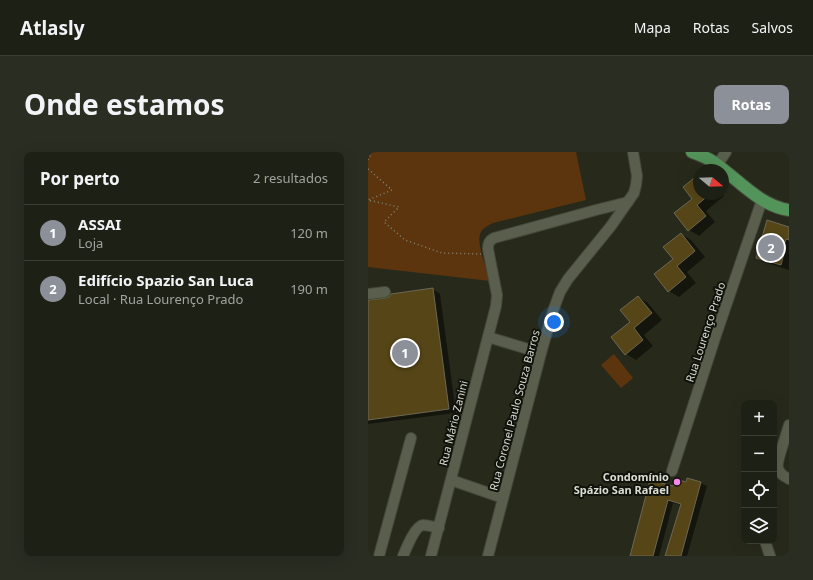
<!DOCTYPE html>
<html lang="pt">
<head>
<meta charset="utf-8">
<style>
  :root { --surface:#1d2014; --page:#2a2d22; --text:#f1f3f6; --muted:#a0a3a0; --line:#3b3e34; --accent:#8c9099 }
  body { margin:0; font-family:"Noto Sans",sans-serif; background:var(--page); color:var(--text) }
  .controls { position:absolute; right:12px; bottom:12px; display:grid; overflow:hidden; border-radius:8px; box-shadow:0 4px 16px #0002 }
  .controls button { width:36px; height:36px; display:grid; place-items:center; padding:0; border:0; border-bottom:1px solid var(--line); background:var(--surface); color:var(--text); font:20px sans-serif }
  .compass { position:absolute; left:325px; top:12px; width:36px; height:36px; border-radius:50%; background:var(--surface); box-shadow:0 4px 16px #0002; rotate:109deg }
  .you { position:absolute; left:186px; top:170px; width:14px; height:14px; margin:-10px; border:3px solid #fff; border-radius:50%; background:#1a73e8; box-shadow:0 0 0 6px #1a73e833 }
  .badge { display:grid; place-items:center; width:26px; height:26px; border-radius:50%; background:var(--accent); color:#fff; font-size:13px; font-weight:700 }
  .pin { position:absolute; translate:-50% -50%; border:2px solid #fff; box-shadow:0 1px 4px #0006 }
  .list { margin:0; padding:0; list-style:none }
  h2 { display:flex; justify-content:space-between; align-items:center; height:52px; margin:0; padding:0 16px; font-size:17px }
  h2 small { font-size:13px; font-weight:400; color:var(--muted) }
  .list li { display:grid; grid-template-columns:26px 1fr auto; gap:12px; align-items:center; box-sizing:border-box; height:56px; padding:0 16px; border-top:1px solid var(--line) }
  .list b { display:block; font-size:15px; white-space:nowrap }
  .list p { margin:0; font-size:13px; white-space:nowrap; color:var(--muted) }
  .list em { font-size:13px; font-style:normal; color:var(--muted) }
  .icon { flex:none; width:22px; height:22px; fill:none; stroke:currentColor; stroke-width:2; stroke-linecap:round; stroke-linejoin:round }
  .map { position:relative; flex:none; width:421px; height:404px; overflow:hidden; border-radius:8px }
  header { display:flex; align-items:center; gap:24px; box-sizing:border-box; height:56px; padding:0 20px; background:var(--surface); border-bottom:1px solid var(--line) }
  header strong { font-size:19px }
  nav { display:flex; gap:22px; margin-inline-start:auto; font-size:14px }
  .intro { display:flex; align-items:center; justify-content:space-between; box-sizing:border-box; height:96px; padding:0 24px }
  h1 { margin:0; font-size:28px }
  .button { padding:10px 18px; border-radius:8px; background:var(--accent); color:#fff; font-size:14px; font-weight:700 }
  main { display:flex; gap:24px; padding:0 24px }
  aside { flex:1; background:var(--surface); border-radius:8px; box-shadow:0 4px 16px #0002 }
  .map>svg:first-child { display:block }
</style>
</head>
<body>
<header>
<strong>Atlasly</strong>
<nav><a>Mapa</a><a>Rotas</a><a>Salvos</a></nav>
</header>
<div class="intro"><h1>Onde estamos</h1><a class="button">Rotas</a></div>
<main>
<aside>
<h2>Por perto<small>2 resultados</small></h2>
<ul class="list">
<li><span class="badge">1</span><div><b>ASSAI</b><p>Loja</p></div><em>120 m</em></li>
<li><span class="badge">2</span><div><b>Edifício Spazio San Luca</b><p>Local · Rua Lourenço Prado</p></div><em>190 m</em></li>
</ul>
</aside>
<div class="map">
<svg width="421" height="404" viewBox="0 0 421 404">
  <rect width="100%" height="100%" fill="#272a1b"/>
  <g fill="#5c340d">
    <path d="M0,0h208l10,48 -93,23c-4,2 -10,5 -12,9 -6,9 6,38 9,49l-122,-14z"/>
    <path d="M246,202l19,24 -12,10 -20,-23z"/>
  </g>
  <g fill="#0007">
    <path d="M331,23v19h23l2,2 -18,15 9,11 -16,14 -10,-6 5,-31z"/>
    <path d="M421,76v42l-21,-7 -10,-6z"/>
    <path d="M313,82l10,6 14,17 -18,15 9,11 -17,14 -10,-6 5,-32z"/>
    <path d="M65,137l7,5 16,119 -88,11v-123z"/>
    <path d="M270,145l10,6 14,17 -18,15 9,11 -17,14 -10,-6 5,-32z"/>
    <path d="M320,327l13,4 6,3 -20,70h-20l14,-51 -8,-2 -14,53h-29l44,-68 13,-5z"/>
  </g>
  <g fill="#564617" stroke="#6d6654">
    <path d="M331,22v20h11l-13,11 9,11 -18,15 -14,-18 18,-14 -9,-12z"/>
    <path d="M399,68l22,7v13l-3,-1 -5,14 3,1 -3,11 -25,-7z"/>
    <path d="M313,81l14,18 -18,15 9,11 -18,15 -14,-18 19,-15 -10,-12z"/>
    <path d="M65,136l16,121 -81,11v-120l18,-2 3,-1 2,-3z"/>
    <path d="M270,144l14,17 -18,15 9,12 -18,15 -14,-18 19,-15 -10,-12z"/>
    <path d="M319,326l14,4 -20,74h-16l16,-52 -13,-4 -15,56h-23l20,-76 23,6 3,-7 10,3z"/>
  </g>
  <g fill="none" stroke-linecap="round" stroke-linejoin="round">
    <defs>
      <g id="minor">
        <path d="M349,13l9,-13"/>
        <path d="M0,142l17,-2"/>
        <path d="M120,185l53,16"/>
        <path d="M421,273c-2,8 -13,37 -11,43 1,5 7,9 11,11"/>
        <path d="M304,319l44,-136 46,-135"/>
        <path d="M83,328l52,18"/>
        <path d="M397,389l5,15"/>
        <path d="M11,404l32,-118"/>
        <path d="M35,404c3,-7 12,-30 20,-31 5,0 11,2 16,3"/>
        <path d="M63,404l65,-250 1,-11 -9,-46c0,-6 1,-8 6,-11l102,-28 32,-8"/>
        <path d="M120,404l53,-203 12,-42 7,-19 8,-13 43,-53 23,-33 2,-8 1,-9 -4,-24"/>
      </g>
      <path id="major" d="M324,0c7,3 14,5 20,9 24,16 47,45 77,49"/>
    </defs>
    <use href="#minor" stroke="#45483a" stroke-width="12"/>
    <use href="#major" stroke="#45483a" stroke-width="14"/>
    <g stroke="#84877a" stroke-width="1.5" stroke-dasharray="1 3" stroke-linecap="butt">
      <path d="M0,8l4,-8"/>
      <path d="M0,17l24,21 -24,10 31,7 -15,15 21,18 37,13 39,1"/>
    </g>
    <use href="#minor" stroke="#5a5f4d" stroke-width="10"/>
    <use href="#major" stroke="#53945b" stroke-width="12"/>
  </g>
  <circle fill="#f987e8" stroke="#10120b" stroke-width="1.5" cx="309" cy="330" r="4"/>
  <g text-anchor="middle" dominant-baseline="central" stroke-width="4" stroke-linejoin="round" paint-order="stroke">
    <g font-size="11" fill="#daddd2" stroke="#10120b">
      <text transform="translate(337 180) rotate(-72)">Rua Lourenço Prado</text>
      <text transform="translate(146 258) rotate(-75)">Rua Coronel Paulo Souza Barros</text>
      <text transform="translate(85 271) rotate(-76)">Rua Mário Zanini</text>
    </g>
    <g font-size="11" font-weight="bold" fill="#daddd2" stroke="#10120b" text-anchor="end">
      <text x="301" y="324">Condomínio<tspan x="301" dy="13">Spázio San Rafael</tspan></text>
    </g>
  </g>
</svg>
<div class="controls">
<button>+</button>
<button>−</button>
<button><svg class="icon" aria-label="locate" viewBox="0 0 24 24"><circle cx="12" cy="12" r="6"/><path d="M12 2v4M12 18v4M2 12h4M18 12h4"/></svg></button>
<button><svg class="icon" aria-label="layers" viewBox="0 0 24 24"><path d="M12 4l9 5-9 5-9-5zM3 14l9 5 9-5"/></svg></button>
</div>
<svg class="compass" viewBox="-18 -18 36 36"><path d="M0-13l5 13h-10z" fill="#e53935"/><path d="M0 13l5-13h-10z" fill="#a0a3a0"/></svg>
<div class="you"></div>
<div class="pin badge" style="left:37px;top:201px">1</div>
<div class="pin badge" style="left:403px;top:96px">2</div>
</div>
</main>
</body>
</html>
